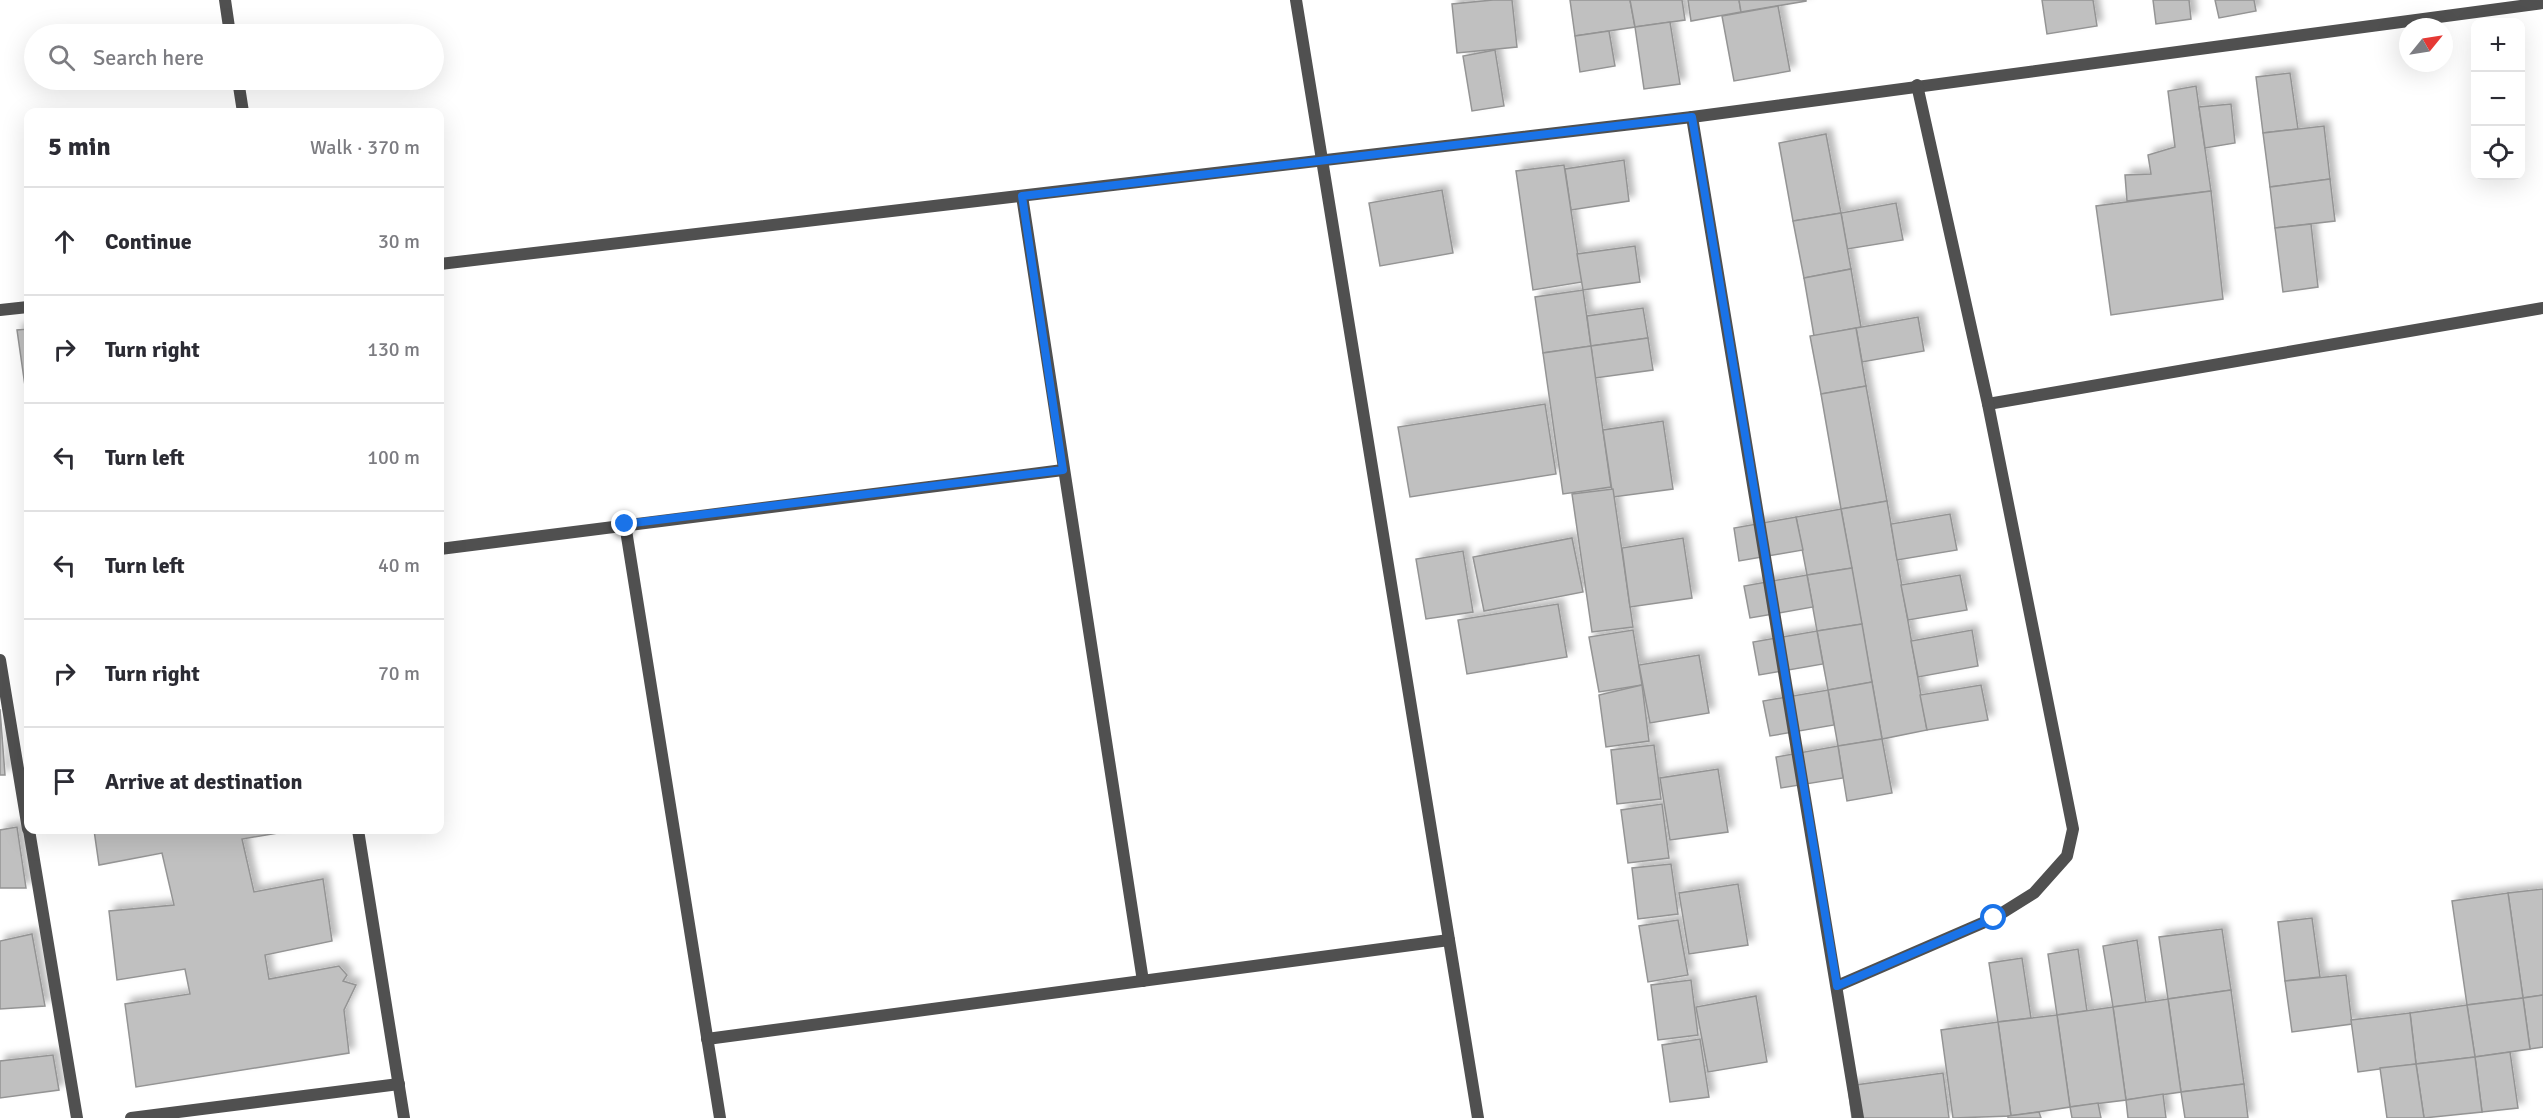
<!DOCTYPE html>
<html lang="en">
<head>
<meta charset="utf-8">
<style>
  :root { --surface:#fff; --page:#f7f7f7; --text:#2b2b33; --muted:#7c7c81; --line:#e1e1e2 }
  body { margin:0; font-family:Signika,sans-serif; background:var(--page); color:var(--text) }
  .controls { position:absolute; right:18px; top:18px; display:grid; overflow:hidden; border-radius:12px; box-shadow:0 6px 24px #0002 }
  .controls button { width:54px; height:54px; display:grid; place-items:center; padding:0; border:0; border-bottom:2px solid var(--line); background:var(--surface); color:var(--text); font:30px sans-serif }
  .compass { position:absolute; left:2399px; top:18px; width:54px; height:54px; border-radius:50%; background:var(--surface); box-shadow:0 6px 24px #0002; rotate:60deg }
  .stop { position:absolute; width:18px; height:18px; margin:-14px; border:4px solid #1a73e8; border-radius:50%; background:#fff }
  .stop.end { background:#1a73e8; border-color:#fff; box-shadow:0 2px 6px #0008 }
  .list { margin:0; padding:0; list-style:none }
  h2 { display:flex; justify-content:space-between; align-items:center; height:78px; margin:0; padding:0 24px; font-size:26px }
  h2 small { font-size:20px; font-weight:400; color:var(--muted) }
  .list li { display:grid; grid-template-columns:39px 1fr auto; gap:18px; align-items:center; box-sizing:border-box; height:108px; padding:0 24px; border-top:2px solid var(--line) }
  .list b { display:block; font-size:22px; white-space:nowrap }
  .list em { font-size:20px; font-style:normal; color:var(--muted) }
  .icon { flex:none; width:33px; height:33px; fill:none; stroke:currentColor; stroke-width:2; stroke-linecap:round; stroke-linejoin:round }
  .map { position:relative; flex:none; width:2543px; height:1118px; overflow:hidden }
  .search { position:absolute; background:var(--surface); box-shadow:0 6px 24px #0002; left:24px; top:24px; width:420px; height:66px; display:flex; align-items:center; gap:15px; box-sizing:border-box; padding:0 21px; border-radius:33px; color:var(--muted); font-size:22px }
  .panel { position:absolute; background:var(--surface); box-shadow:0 6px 24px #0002; left:24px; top:108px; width:420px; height:726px; border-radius:12px }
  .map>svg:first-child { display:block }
</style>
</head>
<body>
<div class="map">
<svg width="2543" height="1118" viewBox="0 0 2543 1118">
  <defs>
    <filter id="shadow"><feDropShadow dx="5.5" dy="-5.5" stdDeviation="3" flood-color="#0004"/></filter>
  </defs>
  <rect width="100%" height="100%" fill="#fff"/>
  <g fill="#c0c0c0" stroke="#949494" stroke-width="1.5" filter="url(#shadow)">
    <path d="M1493,0h19l5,47 -60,6 -5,-49z"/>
    <path d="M1570,0h60l5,27 -60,9z"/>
    <path d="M1630,0h52l3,20 -50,7z"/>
    <path d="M1688,0h51l2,12 -50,9z"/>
    <path d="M1739,0h67v1l-65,11z"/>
    <path d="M2042,0h51l4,26 -50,8z"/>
    <path d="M2153,0h36l2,19 -35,5z"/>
    <path d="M2215,0h39l2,11 -37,7z"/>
    <path d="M1778,6l12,65 -56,10 -12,-65z"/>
    <path d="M1670,22l10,62 -36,5 -9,-62z"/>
    <path d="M1609,31l6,35 -35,6 -5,-36z"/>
    <path d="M1495,50l9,56 -32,5 -9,-55z"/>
    <path d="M2290,73l8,56 -35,4 -7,-56z"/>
    <path d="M2196,86l15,105 -84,10 -2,-26 26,-1 -3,-19 27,-8 -7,-56z"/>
    <path d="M2231,104l4,39 -30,5 -6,-41z"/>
    <path d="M2324,126l6,53 -60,8 -7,-54z"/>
    <path d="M1826,134l15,79 -48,8 -14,-78z"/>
    <path d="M1624,160l5,41 -58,9 -6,-41z"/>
    <path d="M1564,165l18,117 -49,8 -17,-119z"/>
    <path d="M2330,179l5,42 -60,7 -5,-41z"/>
    <path d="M1442,190l11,63 -73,13 -11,-63z"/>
    <path d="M2211,191l12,108 -112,16 -15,-109z"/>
    <path d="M1896,203l7,37 -56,9 -6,-36z"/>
    <path d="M1841,213l10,56 -47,9 -11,-57z"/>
    <path d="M2311,224l7,63 -35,5 -8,-64z"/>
    <path d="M1635,246l5,36 -57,8 -6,-36z"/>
    <path d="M1851,269l10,58 -47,9 -10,-58z"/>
    <path d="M1583,290l8,56 -48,7 -8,-56z"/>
    <path d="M1643,308l5,30 -57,8 -4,-30z"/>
    <path d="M1918,317l6,34 -62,11 -6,-34z"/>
    <path d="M1856,328l10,58 -45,8 -11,-58z"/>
    <path d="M28,329v78l-11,-77z"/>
    <path d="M1648,338l5,32 -58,8 -4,-32z"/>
    <path d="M1591,346l20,141 -48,7 -20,-141z"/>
    <path d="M1866,386l21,115 -46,8 -20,-115z"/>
    <path d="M1545,404l11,70 -146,23 -12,-70z"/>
    <path d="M1663,421l10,68 -60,8 -10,-67z"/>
    <path d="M1613,489l20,138 -41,5 -20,-138z"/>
    <path d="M1887,501l40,229 -45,9 -41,-230z"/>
    <path d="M1841,509l11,59 -45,7 -11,-58z"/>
    <path d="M1950,514l7,36 -60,10 -6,-36z"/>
    <path d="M1796,517l7,33 -64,11 -5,-33z"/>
    <path d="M1572,538l11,54 -99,19 -11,-54z"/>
    <path d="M1683,538l9,60 -62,9 -8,-59z"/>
    <path d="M1463,551l10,61 -47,7 -10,-60z"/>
    <path d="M1852,568l10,56 -45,7 -10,-56z"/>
    <path d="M1807,575l6,32 -63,11 -6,-32z"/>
    <path d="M1960,575l7,35 -59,10 -7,-35z"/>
    <path d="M1558,604l9,53 -100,17 -9,-54z"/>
    <path d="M1862,624l10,58 -44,8 -11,-59z"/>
    <path d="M1633,630l9,55 -43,7 -10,-55z"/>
    <path d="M1972,630l6,36 -60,11 -7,-36z"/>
    <path d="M1817,631l6,33 -64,11 -6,-33z"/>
    <path d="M1699,655l10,58 -59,10 -11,-58z"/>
    <path d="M1872,682l10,57 -44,7 -10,-56z"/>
    <path d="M1642,685l7,56 -43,6 -7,-52z"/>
    <path d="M1981,685l7,35 -61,10 -7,-35z"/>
    <path d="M1828,690l6,35 -64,11 -7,-35z"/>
    <path d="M0,709l5,66h-5z"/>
    <path d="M1882,739l10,54 -45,8 -9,-55z"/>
    <path d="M1654,745l7,54 -44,5 -6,-54z"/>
    <path d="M1838,746l5,32 -62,10 -5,-31z"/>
    <path d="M1718,769l10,63 -58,8 -10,-62z"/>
    <path d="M1662,804l7,54 -41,5 -7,-53z"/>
    <path d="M17,827l9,61h-26v-58z"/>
    <path d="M94,830h202l-54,9 12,53 69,-13 9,62 -67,14 4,24 70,-13 8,9 -4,6 13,4 -12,25 5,43 -213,34 -11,-83 65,-10 -5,-25 -68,11 -8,-69 65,-6 -12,-52 -63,12z"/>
    <path d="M1671,864l7,50 -40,5 -6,-51z"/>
    <path d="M1738,884l10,61 -59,9 -10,-61z"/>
    <path d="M2543,889v106l-20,3 -15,-105z"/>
    <path d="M2508,893l15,105 -56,7 -15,-104z"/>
    <path d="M2312,918l8,59 -35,4 -7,-59z"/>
    <path d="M1678,920l10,55 -40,7 -9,-56z"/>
    <path d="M2222,929l9,61 -63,9 -9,-62z"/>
    <path d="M32,934l13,72 -45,3v-68z"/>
    <path d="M2137,940l9,63 -33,4 -10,-61z"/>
    <path d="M2078,949l9,62 -30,4 -9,-61z"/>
    <path d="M2022,958l9,60 -33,4 -9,-59z"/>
    <path d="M2346,975l6,49 -60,8 -7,-51z"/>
    <path d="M1691,980l7,55 -40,5 -7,-55z"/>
    <path d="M2231,990l13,94 -63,8 -13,-93z"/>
    <path d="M2543,995v52l-13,2 -7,-51z"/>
    <path d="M1756,996l11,66 -59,10 -12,-65z"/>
    <path d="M2523,998l7,51 -55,8 -8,-52z"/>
    <path d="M2168,999l13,93 -55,8 -13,-93z"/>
    <path d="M2467,1005l8,52 -59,7 -6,-51z"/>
    <path d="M2113,1007l13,93 -56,7 -13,-92z"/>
    <path d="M2410,1013l6,51 -58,8 -7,-52z"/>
    <path d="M2057,1015l13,92 -59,9 -13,-94z"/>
    <path d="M1998,1022l13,94 -58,2 -12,-88z"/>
    <path d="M1700,1039l9,58 -39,5 -8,-57z"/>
    <path d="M2510,1052l8,56 -36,4 -7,-55z"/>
    <path d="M53,1055l6,35 -59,8v-37z"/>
    <path d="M2475,1057l7,55 -58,6 -8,-54z"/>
    <path d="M2416,1064l8,54h-37l-7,-50z"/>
    <path d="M1943,1073l6,45h-97l-4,-32z"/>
    <path d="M2244,1084l4,34h-63l-4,-26z"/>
    <path d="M2163,1094l3,24h-38l-2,-18z"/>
    <path d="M2098,1103l3,15h-29l-2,-11z"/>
    <path d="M2039,1112l2,6h-33v-2z"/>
  </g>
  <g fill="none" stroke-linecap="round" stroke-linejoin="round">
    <g stroke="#505050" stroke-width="12">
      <path d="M225,0l5,34"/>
      <path d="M238,80l5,32"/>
      <path d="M1692,117l166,1001"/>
      <path d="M1022,196l121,785"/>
      <path d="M440,264l1252,-147 851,-114"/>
      <path d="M0,310l28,-3"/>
      <path d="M1988,404l555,-96"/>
      <path d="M625,524l95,594"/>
      <path d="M440,549l623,-79"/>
      <path d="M0,660l28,169"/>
      <path d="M29,830l48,288"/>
      <path d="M358,830l46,288"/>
      <path d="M1837,986l157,-68 40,-25 33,-37 6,-27 -85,-425 -71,-319"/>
      <path d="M707,1039l742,-99"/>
      <path d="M131,1118l268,-34"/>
    </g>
    <path stroke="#505050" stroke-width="12" d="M1296,0l182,1118"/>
  </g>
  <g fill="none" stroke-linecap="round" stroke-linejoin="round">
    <path stroke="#1a73e8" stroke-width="8" d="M625,524l438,-54 -41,-274 670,-79 145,869 157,-68"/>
  </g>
</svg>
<div class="controls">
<button>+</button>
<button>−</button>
<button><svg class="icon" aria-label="locate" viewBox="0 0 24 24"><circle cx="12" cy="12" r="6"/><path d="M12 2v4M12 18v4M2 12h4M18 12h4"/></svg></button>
</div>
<svg class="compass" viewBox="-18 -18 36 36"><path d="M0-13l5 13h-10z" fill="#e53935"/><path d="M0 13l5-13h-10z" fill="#7c7c81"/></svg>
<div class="stop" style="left:1994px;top:918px"></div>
<div class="stop end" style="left:625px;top:524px"></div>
<div class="search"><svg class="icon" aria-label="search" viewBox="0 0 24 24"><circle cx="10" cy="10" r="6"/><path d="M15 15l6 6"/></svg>Search here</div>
<section class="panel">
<h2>5 min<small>Walk · 370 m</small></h2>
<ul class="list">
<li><svg class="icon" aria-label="ahead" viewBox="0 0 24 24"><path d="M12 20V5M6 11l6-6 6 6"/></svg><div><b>Continue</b></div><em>30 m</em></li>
<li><svg class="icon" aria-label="right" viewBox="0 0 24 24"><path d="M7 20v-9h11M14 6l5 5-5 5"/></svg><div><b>Turn right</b></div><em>130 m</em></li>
<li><svg class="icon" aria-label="left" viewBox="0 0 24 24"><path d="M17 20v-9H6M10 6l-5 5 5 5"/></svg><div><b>Turn left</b></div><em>100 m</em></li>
<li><svg class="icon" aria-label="left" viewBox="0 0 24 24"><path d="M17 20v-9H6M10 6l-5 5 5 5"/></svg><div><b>Turn left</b></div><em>40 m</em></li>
<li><svg class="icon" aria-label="right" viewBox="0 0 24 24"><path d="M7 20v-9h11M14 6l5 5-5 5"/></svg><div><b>Turn right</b></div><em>70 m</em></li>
<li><svg class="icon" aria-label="arrive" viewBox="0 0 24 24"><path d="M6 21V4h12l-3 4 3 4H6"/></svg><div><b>Arrive at destination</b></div></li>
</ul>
</section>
</div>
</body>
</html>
